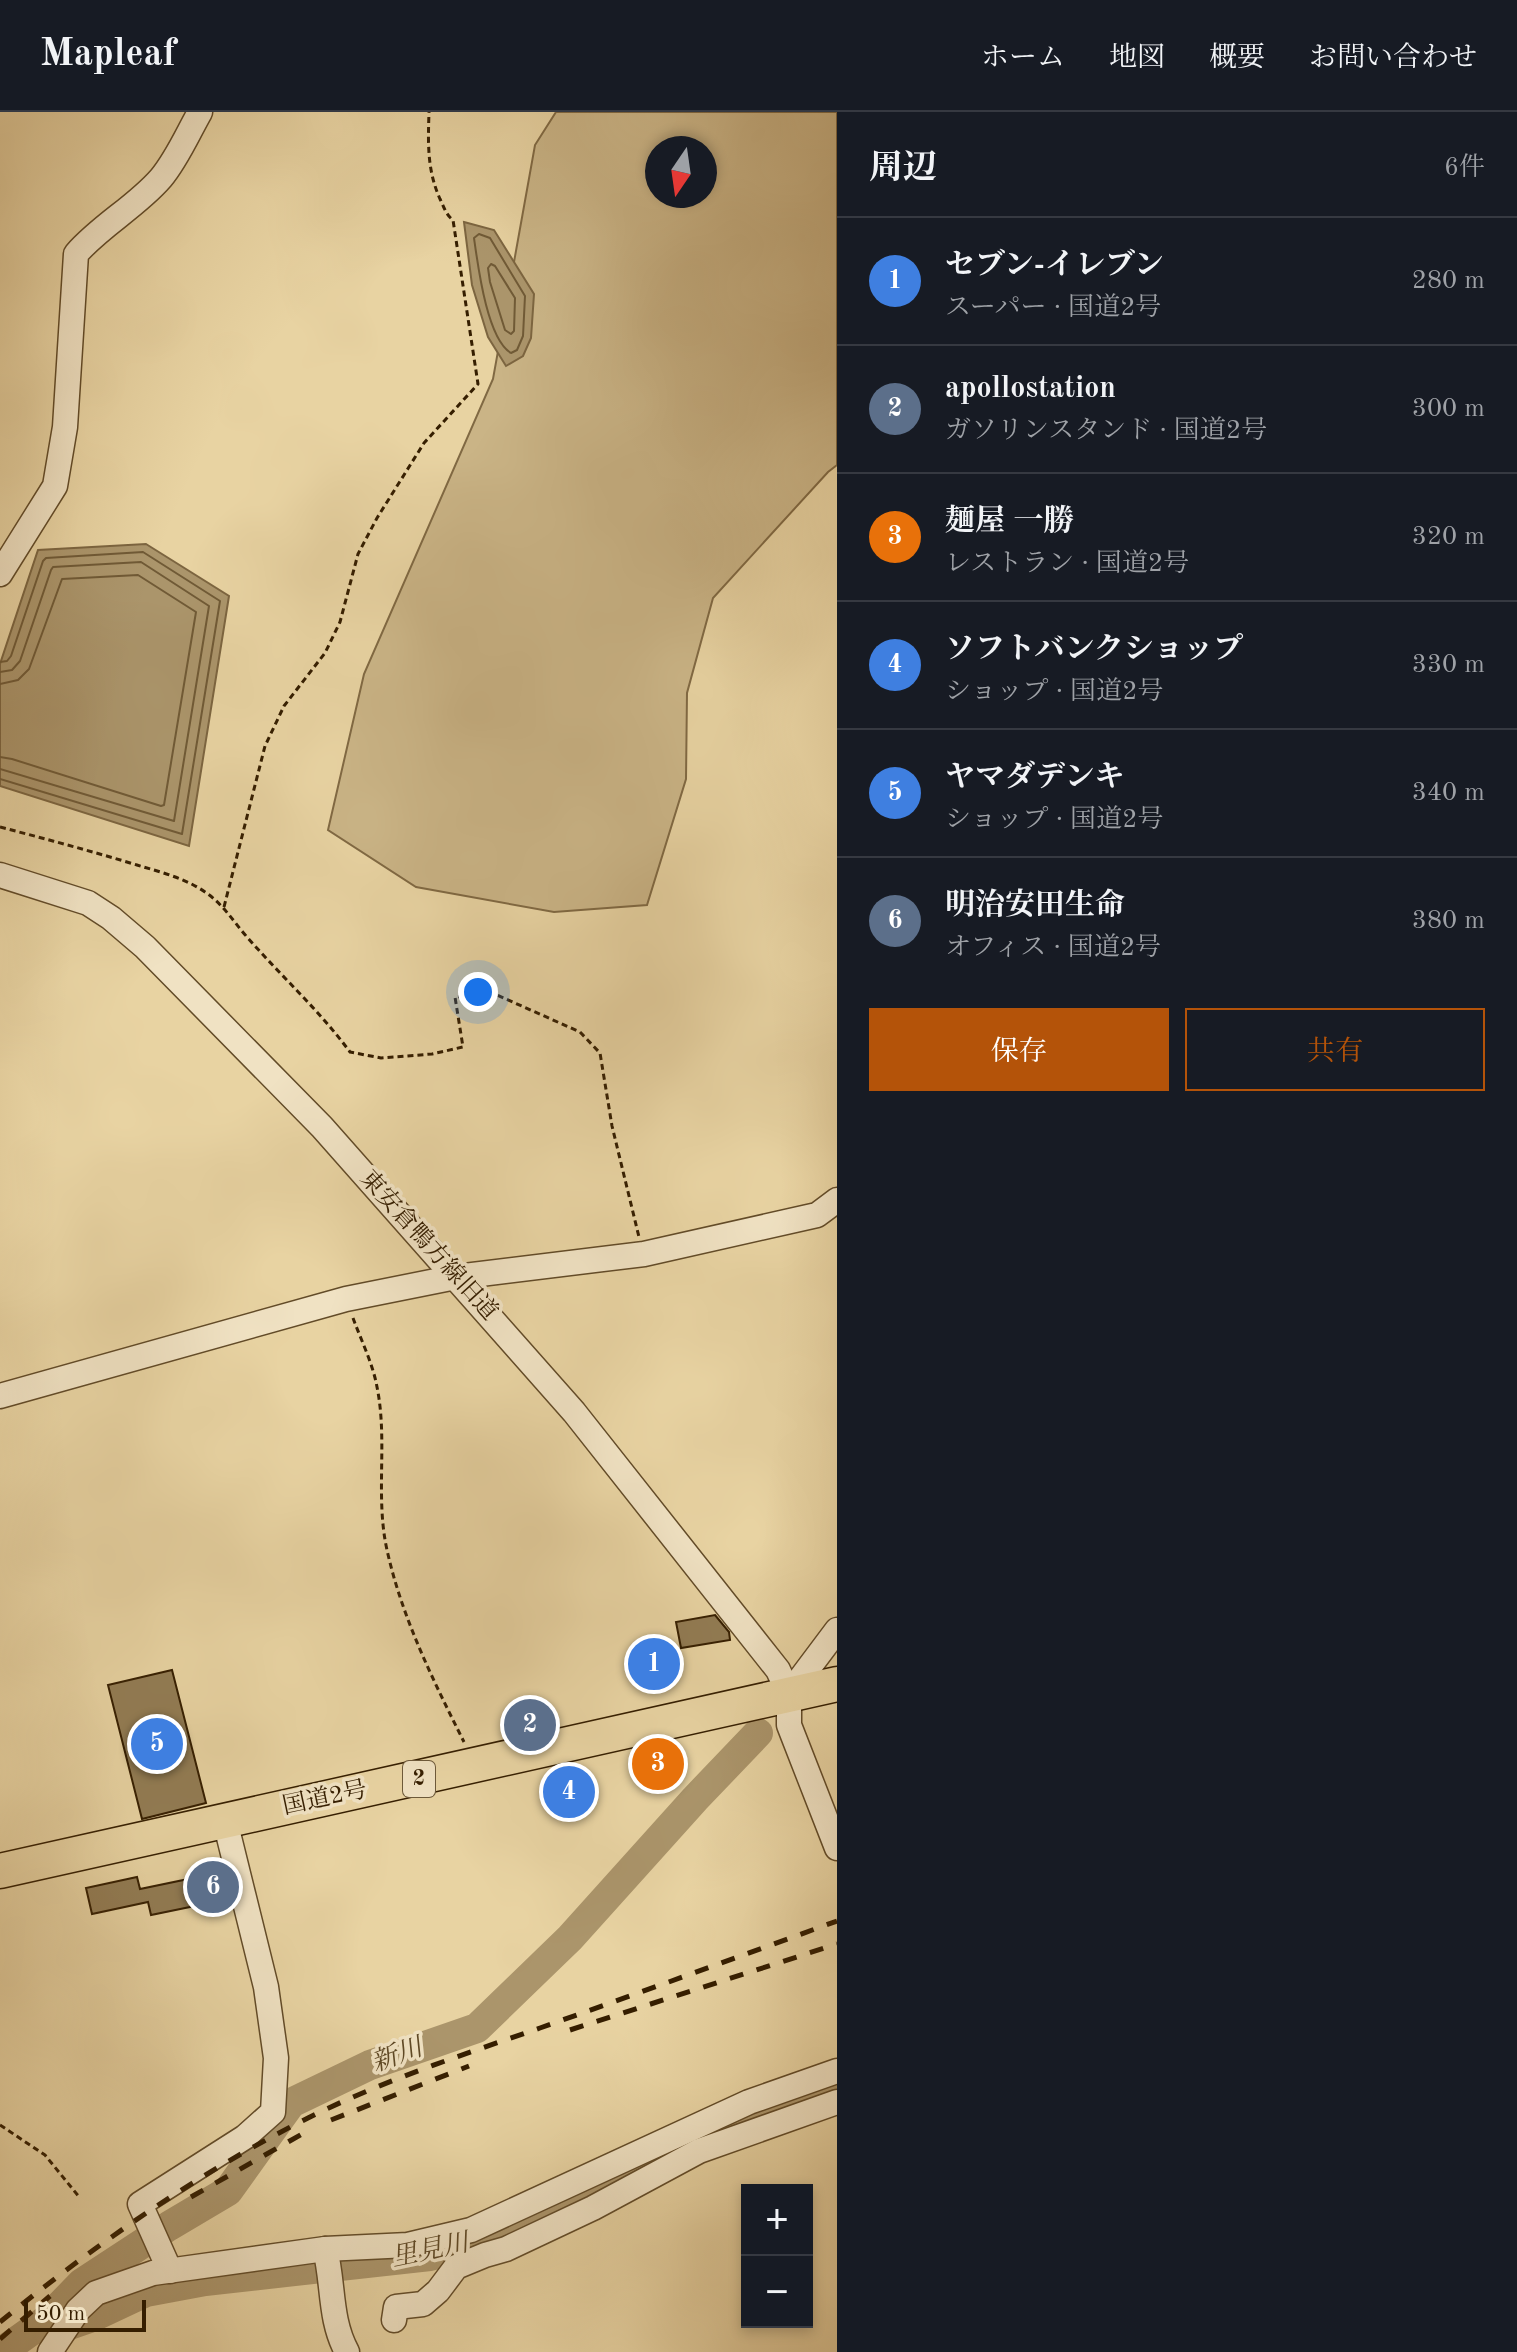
<!DOCTYPE html>
<html lang="ja">
<head>
<meta charset="utf-8">
<style>
  :root { --surface:#171b24; --page:#242831; --text:#f1f3f6; --muted:#9ea1a6; --line:#363941; --accent:#b45309 }
  body { margin:0; font-family:"Old Standard TT","Noto Serif JP",serif; background:var(--page); color:var(--text) }
  .controls { position:absolute; right:24px; bottom:24px; display:grid; overflow:hidden; border-radius:0px; box-shadow:0 4px 12px #0003 }
  .controls button { width:72px; height:72px; display:grid; place-items:center; padding:0; border:0; border-bottom:2px solid var(--line); background:var(--surface); color:var(--text); font:40px sans-serif }
  .compass { position:absolute; left:645px; top:24px; width:72px; height:72px; border-radius:50%; background:var(--surface); box-shadow:0 4px 12px #0003; rotate:193deg }
  .scale { position:absolute; left:24px; bottom:20px; width:122px; box-sizing:border-box; padding-left:8px; border:4px solid #351e00; border-top:0; font-size:22px; line-height:28px; white-space:nowrap; color:#351e00; -webkit-text-stroke:6px #f0e2c3; paint-order:stroke }
  .you { position:absolute; left:478px; top:880px; width:28px; height:28px; margin:-20px; border:6px solid #fff; border-radius:50%; background:#1a73e8; box-shadow:0 0 0 12px #1a73e833 }
  .badge { display:grid; place-items:center; width:52px; height:52px; border-radius:50%; background:var(--accent); color:#fff; font-size:26px; font-weight:700 }
  .pin { position:absolute; translate:-50% -50%; border:4px solid #fff; box-shadow:0 2px 8px #0006 }
  .list { margin:0; padding:0; list-style:none }
  h2 { display:flex; justify-content:space-between; align-items:center; height:104px; margin:0; padding:0 32px; font-size:34px }
  h2 small { font-size:26px; font-weight:400; color:var(--muted) }
  .list li { display:grid; grid-template-columns:52px 1fr auto; gap:24px; align-items:center; box-sizing:border-box; height:128px; padding:0 32px; border-top:2px solid var(--line) }
  .list b { display:block; font-size:30px; white-space:nowrap }
  .list p { margin:0; font-size:26px; white-space:nowrap; color:var(--muted) }
  .list em { font-size:26px; font-style:normal; color:var(--muted) }
  .actions { display:flex; gap:16px; padding:24px 32px }
  .actions a { flex:1; padding:18px 0; border:2px solid var(--accent); border-radius:0px; text-align:center; font-size:28px; color:var(--accent) }
  .actions .main { background:var(--accent); color:#fff }
  .map { position:relative; flex:none; width:837px; height:2240px; overflow:hidden }
  header { display:flex; align-items:center; gap:48px; box-sizing:border-box; height:112px; padding:0 40px; background:var(--surface); border-bottom:2px solid var(--line) }
  header strong { font-size:38px }
  nav { display:flex; gap:44px; margin-inline-start:auto; font-size:28px }
  main { display:flex }
  aside { flex:1; background:var(--surface) }
  .map>svg:first-child { display:block }
</style>
</head>
<body>
<header>
<strong>Mapleaf</strong>
<nav><a>ホーム</a><a>地図</a><a>概要</a><a>お問い合わせ</a></nav>
</header>
<main>
<div class="map">
<svg width="837" height="2240" viewBox="0 0 837 2240">
  <rect width="100%" height="100%" fill="#e8d3a2"/>
  <filter id="stains"><feTurbulence type="fractalNoise" baseFrequency=".0025" numOctaves="4"/><feColorMatrix values="0 0 0 0 .2 0 0 0 0 .09 0 0 0 0 .02 0 0 0 .5 -.17"/></filter>
  <radialGradient id="worn" r=".72"><stop offset=".6" stop-color="#630" stop-opacity="0"/><stop offset="1" stop-color="#630" stop-opacity=".3"/></radialGradient>
  <path fill="#cab486" stroke="#806943" stroke-width="2" fill-rule="evenodd" d="M556,0h281v353l-9,7 -115,126 -26,95 -1,86 -39,126 -93,7 -138,-25 -88,-57 36,-156 129,-295 42,-234zM657,36h48v48h-48z"/>
  <g fill="#ab956b" stroke="#7c6540" stroke-width="2">
    <path d="M464,110l30,8 40,64 -3,44 -8,18 -17,10 -18,-29 -16,-52z"/>
    <path d="M146,432l83,52 -40,250 -189,-60v-122l38,-114z"/>
  </g>
  <g fill="none" stroke-linecap="round" stroke-linejoin="round">
    <g stroke="#705a36" stroke-width="2">
      <path d="M479,122l11,4 35,58 -2,40 -6,14 -6,3c-24,-14 -33,-87 -37,-115z"/>
      <path d="M491,152l4,2 20,32 -1,33 -3,3 -6,-4 -15,-48 -2,-14z"/>
      <path d="M0,550l7,-1 4,-5 32,-95 3,-3 97,-6 77,49 -38,233 -182,-55"/>
      <path d="M0,560l12,-2 8,-9 31,-91 2,-3 88,-5 68,44 -35,215 -174,-52"/>
      <path d="M0,572l18,-4 11,-11 33,-90 76,-4 58,37 -32,193 -3,1 -149,-47 -12,-2"/>
    </g>
    <g stroke="#ab956b" stroke-width="30">
      <path d="M49,2220l46,-16 51,-24 59,-11 225,-25 41,-11 58,-24 159,-81 149,-55"/>
      <path d="M10,2234l35,-25 37,-38 87,-57 59,-35 63,-88 79,-38 107,-37 93,-90 125,-139 63,-66"/>
    </g>
  </g>
  <g fill="#927c54" stroke="#351e00" stroke-width="2">
    <path d="M715,1503l14,17 1,8 -49,8 -5,-26z"/>
    <path d="M172,1558l34,133 -64,16 -34,-134z"/>
    <path d="M581,1666l5,21 -28,7 -5,-21z"/>
    <path d="M222,1760l7,27 -78,16 -3,-13 -56,12 -6,-26 51,-11 3,12z"/>
  </g>
  <g fill="none" stroke-linecap="round" stroke-linejoin="round">
    <defs>
      <g id="minor">
        <path d="M0,462l55,-88 10,-59 11,-173c25,-29 60,-47 85,-76 16,-19 27,-45 39,-66"/>
        <path d="M0,763l88,28 23,15 34,29 177,180 252,285 204,258 11,24"/>
        <path d="M0,1284l346,-97 110,-22 188,-23 173,-39 20,-15"/>
        <path d="M837,1518l-48,64v31l48,123"/>
        <path d="M325,2137c9,35 4,70 22,103"/>
        <path d="M170,2159l-30,-67 105,-67 28,-25 3,-54 -10,-71 -41,-166"/>
        <path d="M394,2208l2,-13 27,-3 15,-13 18,-24 29,-12 21,-6 87,-41 106,-57 138,-49"/>
        <path d="M50,2240l28,-42 18,-17 57,-20 172,-24 83,-4 63,-15 278,-128 88,-31"/>
      </g>
      <path id="highway" d="M0,1759l837,-187"/>
    </defs>
    <use href="#minor" stroke="#624b28" stroke-width="27"/>
    <use href="#highway" stroke="#351e00" stroke-width="37"/>
    <g stroke="#351e00" stroke-width="3" stroke-dasharray="6 4" stroke-linecap="butt">
      <path d="M0,715c46,12 91,24 137,38 23,7 48,13 68,27 18,12 28,29 42,45 34,39 72,73 103,115l31,6 51,-4 31,-7 -8,-50 42,-2 83,37 20,21 12,73 27,111"/>
      <path d="M224,795l41,-161 19,-40 41,-53 15,-31 18,-68 19,-36 47,-75 54,-59 -25,-164c-7,-5 -9,-13 -13,-21 -13,-29 -12,-56 -11,-87"/>
      <path d="M353,1206c8,22 20,46 24,69 11,54 -2,109 10,163 15,68 46,130 77,192"/>
      <path d="M0,2013l45,30 35,43"/>
    </g>
    <use href="#minor" stroke="#f0e2c3" stroke-width="24"/>
    <use href="#highway" stroke="#e8d3a2" stroke-width="34"/>
    <g stroke="#351e00" stroke-width="5" stroke-dasharray="14 14" stroke-linecap="butt">
      <path d="M570,1918l267,-86"/>
      <path d="M331,2008l138,-54"/>
      <path d="M191,2085l111,-63"/>
      <path d="M0,2210c96,-78 198,-149 308,-204 74,-37 154,-63 232,-90 99,-35 198,-71 297,-107"/>
      <path d="M0,2227l50,-43"/>
    </g>
  </g>
  <g text-anchor="middle" dominant-baseline="central" stroke-width="7" stroke-linejoin="round" paint-order="stroke">
    <rect fill="#f0e2c3" stroke="#6d593a" stroke-width="2" x="403" y="1649" width="32" height="36" rx="6"/>
    <g font-size="22" font-weight="bold" fill="#351e00">
      <text x="419" y="1667">2</text>
    </g>
    <g font-size="24" fill="#351e00" stroke="#f0e2c3">
      <text transform="translate(428 1134) rotate(48)">東安倉鴨方線旧道</text>
      <text transform="translate(325 1687) rotate(-12)">国道2号</text>
    </g>
    <g font-size="26" font-style="italic" fill="#5e4825" stroke="#f0e2c3">
      <text transform="translate(397 1944) rotate(-20)">新川</text>
      <text transform="translate(430 2139) rotate(-12)">里見川</text>
    </g>
  </g>
  <rect width="100%" height="100%" filter="url(#stains)"/>
  <rect width="100%" height="100%" fill="url(#worn)"/>
</svg>
<div class="controls">
<button>+</button>
<button>−</button>
</div>
<svg class="compass" viewBox="-18 -18 36 36"><path d="M0-13l5 13h-10z" fill="#e53935"/><path d="M0 13l5-13h-10z" fill="#9ea1a6"/></svg>
<div class="scale">50 m</div>
<div class="you"></div>
<div class="pin badge" style="left:654px;top:1552px;background:#3f7fe0">1</div>
<div class="pin badge" style="left:530px;top:1613px;background:#5c6f8a">2</div>
<div class="pin badge" style="left:658px;top:1652px;background:#e8710a">3</div>
<div class="pin badge" style="left:569px;top:1680px;background:#3f7fe0">4</div>
<div class="pin badge" style="left:157px;top:1632px;background:#3f7fe0">5</div>
<div class="pin badge" style="left:213px;top:1775px;background:#5c6f8a">6</div>
</div>
<aside>
<h2>周辺<small>6件</small></h2>
<ul class="list">
<li><span class="badge" style="background:#3f7fe0">1</span><div><b>セブン-イレブン</b><p>スーパー · 国道2号</p></div><em>280 m</em></li>
<li><span class="badge" style="background:#5c6f8a">2</span><div><b>apollostation</b><p>ガソリンスタンド · 国道2号</p></div><em>300 m</em></li>
<li><span class="badge" style="background:#e8710a">3</span><div><b>麺屋 一勝</b><p>レストラン · 国道2号</p></div><em>320 m</em></li>
<li><span class="badge" style="background:#3f7fe0">4</span><div><b>ソフトバンクショップ</b><p>ショップ · 国道2号</p></div><em>330 m</em></li>
<li><span class="badge" style="background:#3f7fe0">5</span><div><b>ヤマダデンキ</b><p>ショップ · 国道2号</p></div><em>340 m</em></li>
<li><span class="badge" style="background:#5c6f8a">6</span><div><b>明治安田生命</b><p>オフィス · 国道2号</p></div><em>380 m</em></li>
</ul>
<div class="actions"><a class="main">保存</a><a>共有</a></div>
</aside>
</main>
</body>
</html>
